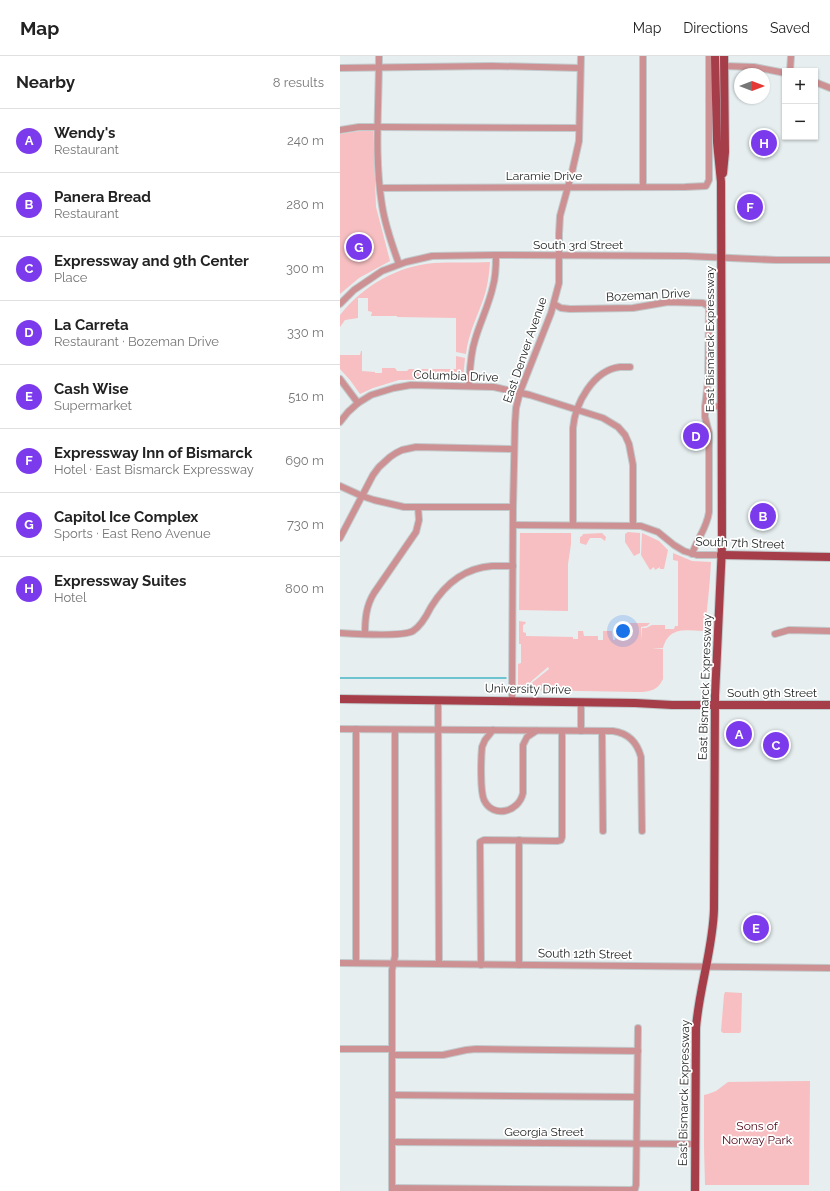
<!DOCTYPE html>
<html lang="en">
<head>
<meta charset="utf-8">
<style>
  :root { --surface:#fff; --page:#f2f2f2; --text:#222; --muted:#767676; --line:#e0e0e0; --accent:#7c3aed }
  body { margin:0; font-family:Raleway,sans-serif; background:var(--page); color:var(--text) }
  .controls { position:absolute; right:12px; top:12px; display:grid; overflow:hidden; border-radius:0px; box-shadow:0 1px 3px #0004 }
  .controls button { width:36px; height:36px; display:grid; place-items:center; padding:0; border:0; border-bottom:1px solid var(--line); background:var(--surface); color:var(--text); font:20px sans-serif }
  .compass { position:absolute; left:394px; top:12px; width:36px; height:36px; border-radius:50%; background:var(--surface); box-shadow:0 1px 3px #0004; rotate:90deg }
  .you { position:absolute; left:283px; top:575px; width:14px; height:14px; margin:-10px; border:3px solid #fff; border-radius:50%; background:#1a73e8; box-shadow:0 0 0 6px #1a73e833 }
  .badge { display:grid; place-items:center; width:26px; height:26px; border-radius:50%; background:var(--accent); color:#fff; font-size:13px; font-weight:700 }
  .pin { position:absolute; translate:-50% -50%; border:2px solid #fff; box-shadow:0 1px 4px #0006 }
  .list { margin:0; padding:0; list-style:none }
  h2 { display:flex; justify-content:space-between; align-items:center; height:52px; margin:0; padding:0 16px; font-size:17px }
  h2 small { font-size:13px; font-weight:400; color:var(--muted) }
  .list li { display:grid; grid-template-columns:26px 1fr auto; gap:12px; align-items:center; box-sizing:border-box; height:64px; padding:0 16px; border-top:1px solid var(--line) }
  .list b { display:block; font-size:15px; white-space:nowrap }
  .list p { margin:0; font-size:13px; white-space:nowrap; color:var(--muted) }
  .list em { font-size:13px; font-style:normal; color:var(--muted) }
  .map { position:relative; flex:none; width:490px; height:1135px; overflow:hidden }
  header { display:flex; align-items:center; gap:24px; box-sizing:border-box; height:56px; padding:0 20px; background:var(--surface); border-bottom:1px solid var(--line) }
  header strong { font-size:19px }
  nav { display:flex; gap:22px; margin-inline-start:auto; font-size:14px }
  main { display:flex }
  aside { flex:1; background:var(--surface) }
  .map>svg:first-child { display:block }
</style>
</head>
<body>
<header>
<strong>Map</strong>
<nav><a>Map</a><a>Directions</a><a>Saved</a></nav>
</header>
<main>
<aside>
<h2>Nearby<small>8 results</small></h2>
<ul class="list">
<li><span class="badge">A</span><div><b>Wendy's</b><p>Restaurant</p></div><em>240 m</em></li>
<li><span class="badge">B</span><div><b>Panera Bread</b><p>Restaurant</p></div><em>280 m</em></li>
<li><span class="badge">C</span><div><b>Expressway and 9th Center</b><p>Place</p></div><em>300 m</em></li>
<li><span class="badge">D</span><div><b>La Carreta</b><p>Restaurant · Bozeman Drive</p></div><em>330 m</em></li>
<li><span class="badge">E</span><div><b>Cash Wise</b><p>Supermarket</p></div><em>510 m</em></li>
<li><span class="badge">F</span><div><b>Expressway Inn of Bismarck</b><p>Hotel · East Bismarck Expressway</p></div><em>690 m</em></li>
<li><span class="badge">G</span><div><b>Capitol Ice Complex</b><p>Sports · East Reno Avenue</p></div><em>730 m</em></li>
<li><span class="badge">H</span><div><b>Expressway Suites</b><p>Hotel</p></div><em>800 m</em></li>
</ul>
</aside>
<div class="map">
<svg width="490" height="1135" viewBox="0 0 490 1135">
  <rect width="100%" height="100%" fill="#e6eef0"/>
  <g fill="#f7bfc1">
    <path d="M33,73l3,78 14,54 -31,17 -19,16v-160z"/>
    <path d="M150,206c-1,12 -2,23 -6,35 -6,18 -16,37 -18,57l-10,-2v-34l-59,-1v-1h-26l1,-4 -4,-1v-13h-10v20l-13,2 -5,7v-12c23,-29 57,-49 94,-52 19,-1 37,0 56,-1z"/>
    <path d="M21,295h1v20l13,1v1h7v-5h13l2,3h10l2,-2h47v-13l9,2 -2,21 -64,1 -26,8 -13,6 -10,-14 -10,-11v-14h20z"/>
    <path d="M288,476l12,1v20l-6,3 -9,-14v-8z"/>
    <path d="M180,477h51v11l-3,20v47l-49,-1z"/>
    <path d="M262,477l4,4 -1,4 -4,-3h-11l-4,7 -6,-2v-6l2,-1 1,-2z"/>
    <path d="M302,477l17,8 9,9 -4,19h-4v-2l-5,3 -1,-3 -4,3 -9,-15z"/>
    <path d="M333,497l19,8 19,1c-1,23 -4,45 -6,67l-3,2c-18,-1 -33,-4 -39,17h-11l11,1v30c-5,11 -13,13 -25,13l-115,-2 26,-21 -1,-2 -27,23 -3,-1v-25l3,-1v-19h-2v-23l7,1 -1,2 -2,1v7l3,1v3l47,1v2h5v-8h5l1,5h14v4h5v-9h9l1,9h2l1,-7 4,-1 1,1v7h2l1,-8h2v-9h24l-3,3 -6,1v13l1,-12h4l6,-3h13v4h9l1,-3h3v-65l-5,-1z"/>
    <path d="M385,936l17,1 -1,38 -1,2h-17l-2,-2 3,-36z"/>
    <path d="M470,1025l-1,104h-104l-1,-38v-52l4,-1 8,-3 12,-9z"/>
  </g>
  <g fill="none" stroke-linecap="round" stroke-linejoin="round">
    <path stroke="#45b6c5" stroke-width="1.5" d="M0,622h166"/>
    <defs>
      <g id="minor">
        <path d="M39,0c0,50 -5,100 3,149 3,20 10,40 17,59"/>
        <path d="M303,0v131"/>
        <path d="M384,10l30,1 31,6"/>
        <path d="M0,12l152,-2 88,2"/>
        <path d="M450,15l1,-15"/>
        <path d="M475,26l15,6"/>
        <path d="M0,74l19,-3h19l201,1"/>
        <path d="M40,132l305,-1 21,-1 3,-6v-124"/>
        <path d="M0,248l14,-14 28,-19 24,-9 26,-6 64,-1 190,1 90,4h54"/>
        <path d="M214,248l7,4 9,1 63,-1 35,-6 35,1 5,3 1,2 -1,73 -3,26v10l4,16v79c-2,16 -12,27 -17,42"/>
        <path d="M0,323l18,24"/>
        <path d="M129,330c1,-15 1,-31 6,-46 5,-18 14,-35 18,-54 3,-10 3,-20 3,-31"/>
        <path d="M365,351l17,-1"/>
        <path d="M0,366l8,-10 10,-9 13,-8 23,-7 17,-3 83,2 36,8 73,23 15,9 7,8 4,9 4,21v60"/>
        <path d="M0,430l22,10 12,4 30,7h109"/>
        <path d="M173,469l128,1 17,6 16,13 10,6 13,4h24"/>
        <path d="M233,469v-97c2,-24 20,-58 47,-61 3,0 7,0 10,0"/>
        <path d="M0,482l33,-63 6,-8 11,-10 6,-4 6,-3 14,-3 98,2"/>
        <path d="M0,577c15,1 62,4 73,-2 8,-5 14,-16 18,-24 14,-23 33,-39 61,-41 7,0 14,0 21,0"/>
        <path d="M25,578c0,-15 1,-28 9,-41l42,-61 3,-12 -1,-13"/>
        <path d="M435,578l14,-4 41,1"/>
        <path d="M98,644l1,264"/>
        <path d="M172,645l1,-194 2,-84 1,-15 4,-16 31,-79 8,-30v-49l1,-18 12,-44 7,-31 2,-85"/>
        <path d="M0,673l273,2c15,2 24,11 28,26l1,74"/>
        <path d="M16,673v234"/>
        <path d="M153,674l-8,10 -3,7c-1,11 -2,44 2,53 9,19 35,12 39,-7v-48l4,-8 9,-6"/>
        <path d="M241,675v-29"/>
        <path d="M262,675l1,100"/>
        <path d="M0,907l490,5"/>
        <path d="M141,909l-1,-123 4,-2 73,1 4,-1 1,-3v-106"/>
        <path d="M179,909v-125"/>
        <path d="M0,993h52"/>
        <path d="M52,999h51l23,-5 10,-1 162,2"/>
        <path d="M52,1039l245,2"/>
        <path d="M52,1086l303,2"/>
        <path d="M52,1132l239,2 4,-1 1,-4 2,-157"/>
        <path d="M52,1135v-221l3,-14v-226"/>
      </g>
      <g id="major">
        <path d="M383,117l2,-21 -1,-96"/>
        <path d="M381,499l109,2"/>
        <path d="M0,643l295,4 37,2h158"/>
        <path d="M355,1135l1,-163c3,-40 17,-79 18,-119l1,-213 7,-150 -1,-364 -4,-40 -2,-86"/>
      </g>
    </defs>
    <use href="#minor" stroke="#c2c9cb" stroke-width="8"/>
    <use href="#major" stroke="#c2c9cb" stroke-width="10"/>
    <use href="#minor" stroke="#cd9193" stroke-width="6"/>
    <use href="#major" stroke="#a63e4a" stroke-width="8"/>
  </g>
  <g text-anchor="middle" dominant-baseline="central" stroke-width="3.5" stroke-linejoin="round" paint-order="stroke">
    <g font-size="12" fill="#1d2020" stroke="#fff">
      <text x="204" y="120">Laramie Drive</text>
      <text x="238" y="189">South 3rd Street</text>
      <text transform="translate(308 239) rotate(-3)">Bozeman Drive</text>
      <text transform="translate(370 283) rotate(-90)">East Bismarck Expressway</text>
      <text transform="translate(185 294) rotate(-71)">East Denver Avenue</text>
      <text transform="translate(116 320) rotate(2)">Columbia Drive</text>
      <text transform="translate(400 487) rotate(2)">South 7th Street</text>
      <text transform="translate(365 631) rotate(-88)">East Bismarck Expressway</text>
      <text transform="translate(188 633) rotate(1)">University Drive</text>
      <text x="432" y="637">South 9th Street</text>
      <text transform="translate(245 898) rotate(1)">South 12th Street</text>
      <text transform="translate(344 1037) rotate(-89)">East Bismarck Expressway</text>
      <text x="204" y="1076">Georgia Street</text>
    </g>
    <g font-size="12" fill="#540818" stroke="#fff">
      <text x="417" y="1070">Sons of<tspan x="417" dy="14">Norway Park</tspan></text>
    </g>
  </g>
</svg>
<div class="controls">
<button>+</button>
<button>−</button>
</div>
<svg class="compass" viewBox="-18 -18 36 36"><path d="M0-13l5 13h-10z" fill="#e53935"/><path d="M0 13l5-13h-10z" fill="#767676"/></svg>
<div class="you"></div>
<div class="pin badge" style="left:399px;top:678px">A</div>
<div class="pin badge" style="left:423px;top:460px">B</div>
<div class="pin badge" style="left:436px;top:689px">C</div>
<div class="pin badge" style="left:356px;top:380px">D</div>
<div class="pin badge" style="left:416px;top:872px">E</div>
<div class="pin badge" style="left:410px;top:151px">F</div>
<div class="pin badge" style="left:19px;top:191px">G</div>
<div class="pin badge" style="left:424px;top:87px">H</div>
</div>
</main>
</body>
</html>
